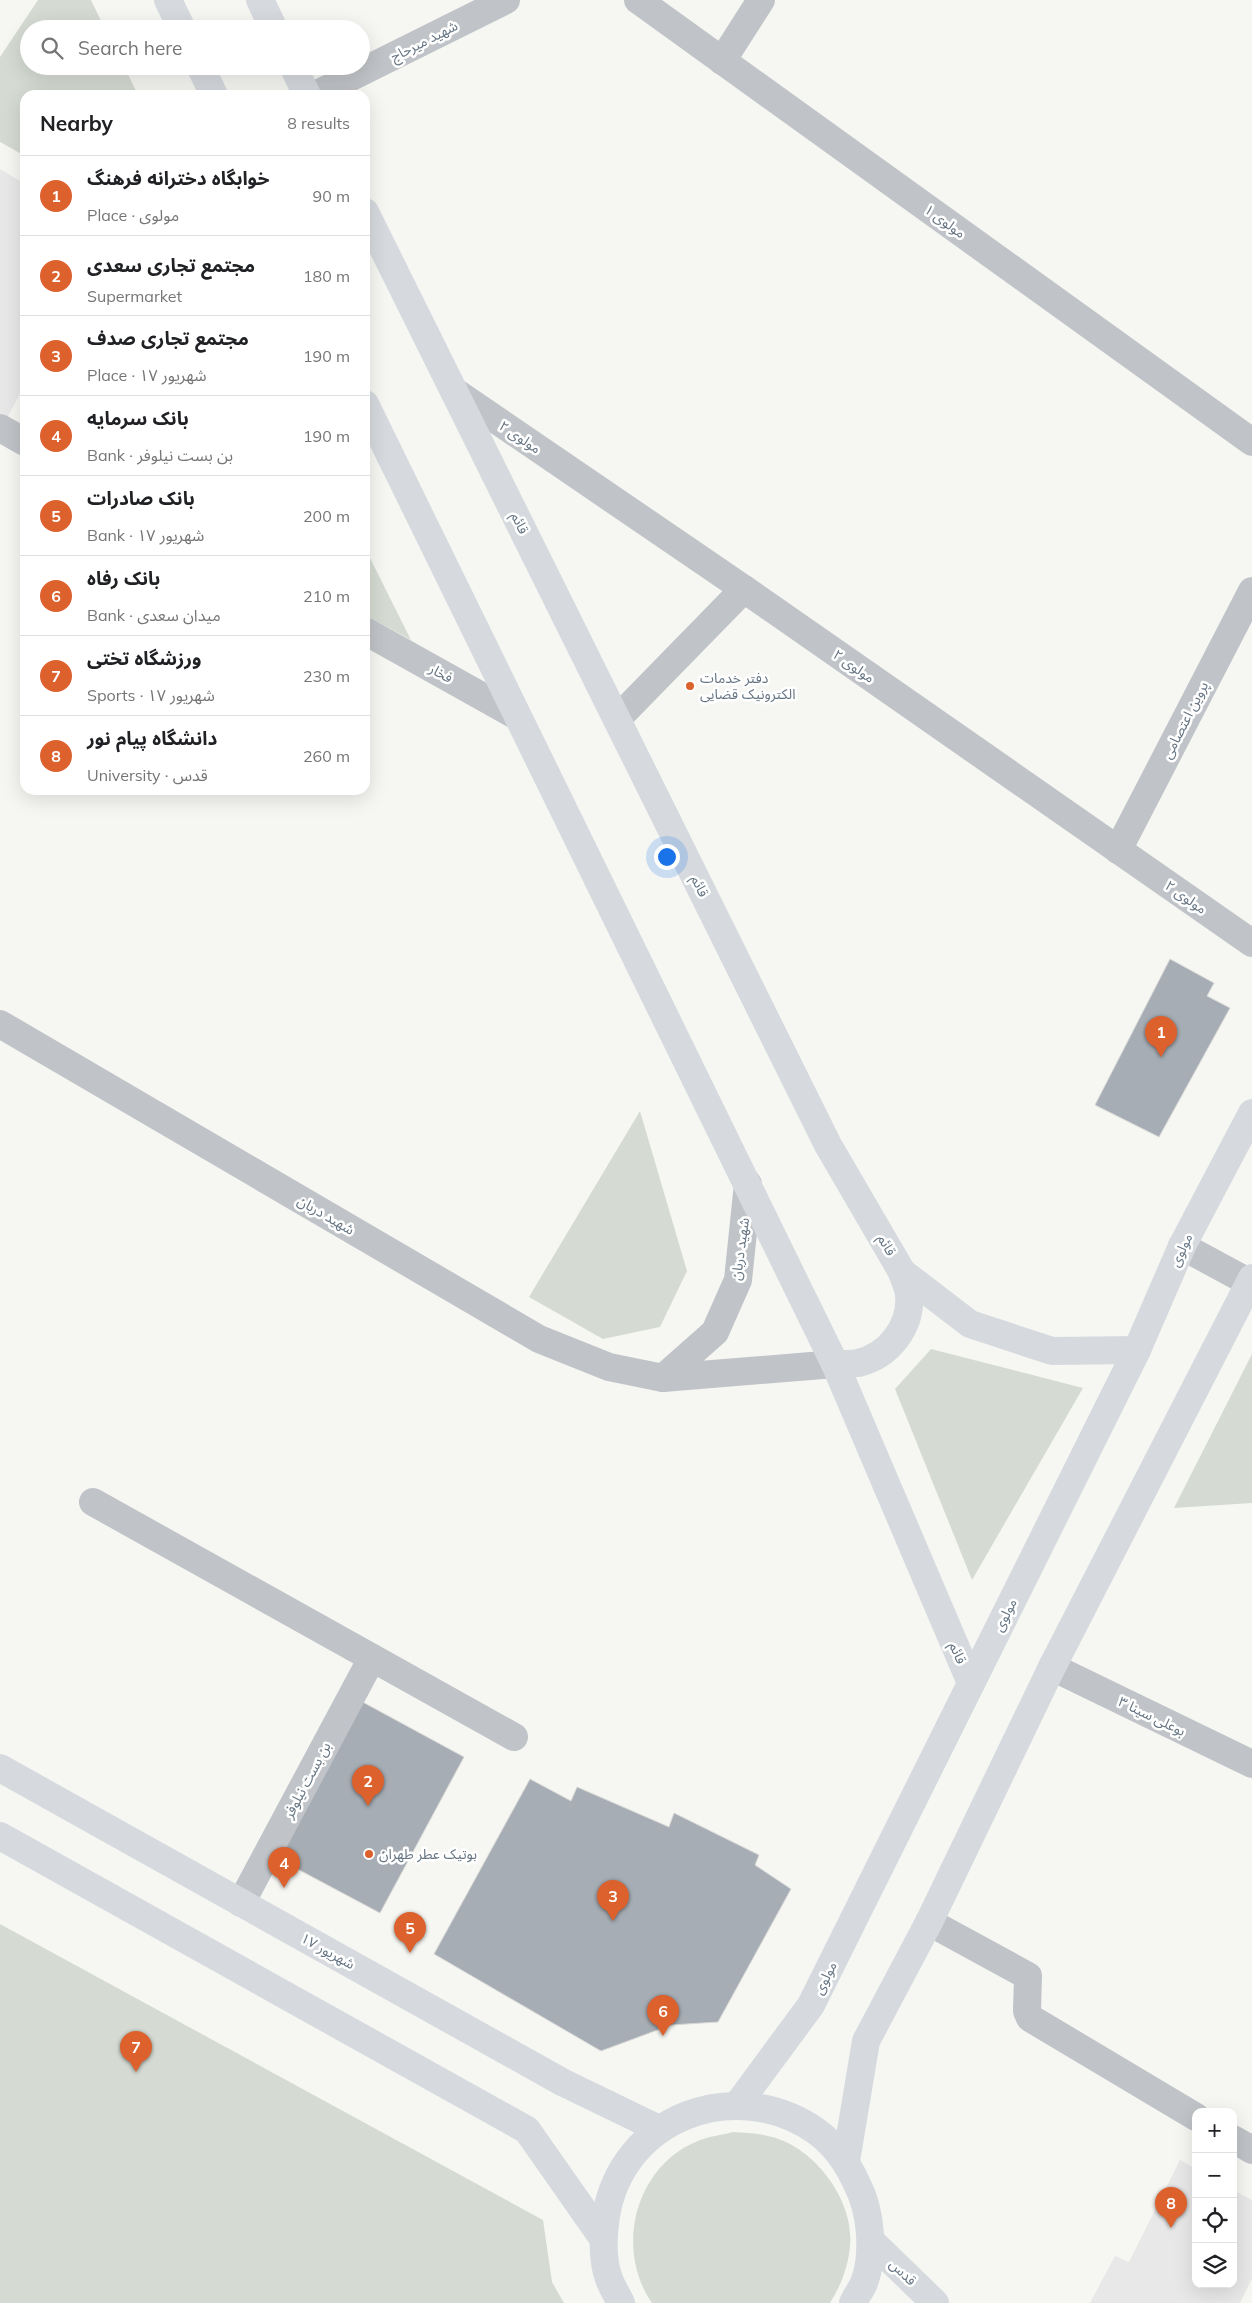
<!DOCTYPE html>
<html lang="en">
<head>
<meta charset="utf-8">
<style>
  :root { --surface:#fff; --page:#f6f6f6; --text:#202124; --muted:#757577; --line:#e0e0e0; --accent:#dd612d }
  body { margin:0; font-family:Mulish,"Noto Sans Arabic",sans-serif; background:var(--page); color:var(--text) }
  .controls { position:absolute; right:15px; bottom:15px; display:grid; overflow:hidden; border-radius:10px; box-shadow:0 5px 20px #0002 }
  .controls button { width:45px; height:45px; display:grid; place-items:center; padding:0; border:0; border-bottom:1px solid var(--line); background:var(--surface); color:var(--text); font:25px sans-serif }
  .you { position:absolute; left:666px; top:856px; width:18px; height:18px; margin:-12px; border:4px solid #fff; border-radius:50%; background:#1a73e8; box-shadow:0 0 0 8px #1a73e833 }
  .badge { display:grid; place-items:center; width:32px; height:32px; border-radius:50%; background:var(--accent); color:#fff; font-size:16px; font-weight:700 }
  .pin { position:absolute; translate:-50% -41px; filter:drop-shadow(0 1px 2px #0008) }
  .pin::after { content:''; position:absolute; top:26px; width:18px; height:15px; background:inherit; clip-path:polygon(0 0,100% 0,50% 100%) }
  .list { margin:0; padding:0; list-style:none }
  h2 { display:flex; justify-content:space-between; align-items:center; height:65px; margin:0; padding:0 20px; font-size:21px }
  h2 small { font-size:16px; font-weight:400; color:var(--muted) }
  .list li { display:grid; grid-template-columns:32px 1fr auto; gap:15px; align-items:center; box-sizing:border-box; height:80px; padding:0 20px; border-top:1px solid var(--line) }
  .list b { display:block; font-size:19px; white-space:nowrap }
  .list p { margin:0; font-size:16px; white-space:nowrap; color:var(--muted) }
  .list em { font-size:16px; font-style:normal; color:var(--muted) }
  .icon { flex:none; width:28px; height:28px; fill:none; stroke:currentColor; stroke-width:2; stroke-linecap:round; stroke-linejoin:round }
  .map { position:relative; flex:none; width:1252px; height:2303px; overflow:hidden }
  .search { position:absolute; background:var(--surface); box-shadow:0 5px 20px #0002; left:20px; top:20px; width:350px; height:55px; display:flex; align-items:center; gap:12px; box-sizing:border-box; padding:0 18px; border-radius:28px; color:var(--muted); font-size:19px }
  .panel { position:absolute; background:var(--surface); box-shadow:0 5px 20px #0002; left:20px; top:90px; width:350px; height:705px; border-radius:15px }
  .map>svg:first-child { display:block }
</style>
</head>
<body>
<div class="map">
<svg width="1252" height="2303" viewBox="0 0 1252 2303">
  <rect width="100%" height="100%" fill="#f6f7f3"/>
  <g fill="#e7e8e7">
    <path d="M0,169l25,15v200l-19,36 -6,-3z"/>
    <path d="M1180,2160l16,9v115h37v-94l19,10v78l-12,25h-150l25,-47 14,6z"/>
  </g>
  <g fill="#d5dbd3">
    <path d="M38,0h53l14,29h-76v37h95l14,29h-113v61l-25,-14v-85z"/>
    <path d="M365,548l46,92 -46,-25z"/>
    <path d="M640,1111l47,160 -27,56 -57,12 -74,-42z"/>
    <path d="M931,1349l152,39 -111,192 -77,-191z"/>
    <path d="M1252,1354v149l-78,5z"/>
    <path d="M0,1924l543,296 9,62 12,21h-564z"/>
    <path d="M733,2132c12,1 24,1 35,4 45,9 87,64 82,110 -2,22 -9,39 -20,57h-178c-38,-55 -17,-138 48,-163 10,-4 23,-5 33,-8z"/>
  </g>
  <g fill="#a6adb4" stroke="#d8d8d6">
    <path d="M1170,959l44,24 -7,13 23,12 -71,129 -64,-32z"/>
    <path d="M357,1699l107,58 -84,156 -107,-57z"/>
    <path d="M530,1779l41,22 6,-14 92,40 5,-14 85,42 -4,10 36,24 -73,133 -47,3 -70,26 -167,-97z"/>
  </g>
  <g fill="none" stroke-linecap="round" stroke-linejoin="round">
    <g stroke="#c0c3c7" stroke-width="28">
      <path d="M638,0l614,442"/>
      <path d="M722,61l39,-61"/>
      <path d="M315,95l191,-95"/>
      <path d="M454,391l290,198 508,354"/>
      <path d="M0,428l25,14"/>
      <path d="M365,631l152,85"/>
      <path d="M617,719l127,-130"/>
      <path d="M1118,850l134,-259"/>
      <path d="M0,1024l539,315 70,28 54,11 172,-14"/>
      <path d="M1182,1246l70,38"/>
      <path d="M663,1378l52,-46 23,-52 10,-96"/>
      <path d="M93,1502l421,235"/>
      <path d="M1052,1667l200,97"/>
      <path d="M241,1903l131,-245"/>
      <path d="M929,1922l99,54 -1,35 3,7 166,99"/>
      <path d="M1233,2139l19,11"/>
    </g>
    <g stroke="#d6dade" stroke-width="28">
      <path d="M168,0l14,29"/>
      <path d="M260,0l14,29"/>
      <path d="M200,66l14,29"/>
      <path d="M293,66l14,29"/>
      <path d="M365,212l463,933 74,127 68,52 82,27 85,-1"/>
      <path d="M365,404l470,960 136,319"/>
      <path d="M835,1364c7,0 16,0 23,-1 31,-7 54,-37 51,-69 -1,-7 -5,-15 -7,-22"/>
      <path d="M0,1768l562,314 97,47"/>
      <path d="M0,1836l527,294 75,107"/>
      <path d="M738,2104l73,-99 326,-655 45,-104 70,-133"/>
      <path d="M846,2161l20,-120 63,-119 123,-255 200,-389"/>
      <path d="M871,2241l64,62"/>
      <path d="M621,2303c-4,-8 -9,-16 -12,-24 -7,-19 -6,-43 -3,-63 16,-99 129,-141 210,-85 18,13 32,33 41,53 14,27 18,70 7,99 -3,7 -8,13 -11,20"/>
    </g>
  </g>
  <g fill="#dd612d" stroke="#fff" stroke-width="2">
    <circle cx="690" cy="686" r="5"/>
    <circle cx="369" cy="1854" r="5"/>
  </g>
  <g text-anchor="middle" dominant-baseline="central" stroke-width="5" stroke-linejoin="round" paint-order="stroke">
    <g font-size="14" fill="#667583" stroke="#fff">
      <text transform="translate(424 41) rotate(-27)">شهید میرحاج</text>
      <text transform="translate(945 221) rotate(36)">مولوی ۱</text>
      <text transform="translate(520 437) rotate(34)">مولوی ۲</text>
      <text transform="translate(520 523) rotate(64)">قائم</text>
      <text transform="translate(854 666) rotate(35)">مولوی ۲</text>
      <text transform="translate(441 673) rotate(29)">فخار</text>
      <text transform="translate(1185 720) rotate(-63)">پروین اعتصامی</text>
      <text transform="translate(700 886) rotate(64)">قائم</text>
      <text transform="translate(1186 897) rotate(35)">مولوی ۲</text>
      <text transform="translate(326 1215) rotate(30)">شهید دربان</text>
      <text transform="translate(887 1245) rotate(60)">قائم</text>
      <text transform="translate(740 1249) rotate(-82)">شهید دربان</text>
      <text transform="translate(1181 1250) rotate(-65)">مولوی</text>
      <text transform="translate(1005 1615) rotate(-64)">مولوی</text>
      <text transform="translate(958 1653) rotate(67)">قائم</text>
      <text transform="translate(1152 1716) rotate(26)">بوعلی سینا ۳</text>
      <text transform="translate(307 1780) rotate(-62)">بن بست نیلوفر</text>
      <text transform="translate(328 1951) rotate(29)">۱۷ شهریور</text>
      <text transform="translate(825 1978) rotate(-64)">مولوی</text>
      <text transform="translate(903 2272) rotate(44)">قدس</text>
    </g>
    <g font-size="14" fill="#667583" stroke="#fff" text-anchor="start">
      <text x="700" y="678">دفتر خدمات<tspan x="700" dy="16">الکترونیک قضایی</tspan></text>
      <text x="379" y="1854">بوتیک عطر طهران</text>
    </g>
  </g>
</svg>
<div class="controls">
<button>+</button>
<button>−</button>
<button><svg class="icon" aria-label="locate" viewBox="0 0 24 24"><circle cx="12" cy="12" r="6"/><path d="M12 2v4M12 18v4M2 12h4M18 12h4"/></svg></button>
<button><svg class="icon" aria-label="layers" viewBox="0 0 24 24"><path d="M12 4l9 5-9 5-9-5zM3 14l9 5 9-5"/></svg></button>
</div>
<div class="you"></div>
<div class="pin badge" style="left:1161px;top:1057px">1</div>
<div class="pin badge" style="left:368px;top:1806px">2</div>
<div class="pin badge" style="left:613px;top:1921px">3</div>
<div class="pin badge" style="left:284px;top:1888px">4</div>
<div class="pin badge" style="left:410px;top:1953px">5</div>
<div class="pin badge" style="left:663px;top:2036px">6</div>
<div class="pin badge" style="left:136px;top:2072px">7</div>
<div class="pin badge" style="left:1171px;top:2228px">8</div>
<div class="search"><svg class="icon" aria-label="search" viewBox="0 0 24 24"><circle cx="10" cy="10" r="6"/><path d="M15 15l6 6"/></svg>Search here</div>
<section class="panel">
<h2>Nearby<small>8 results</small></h2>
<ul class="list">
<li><span class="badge">1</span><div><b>خوابگاه دخترانه فرهنگ</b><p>Place · مولوی</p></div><em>90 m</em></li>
<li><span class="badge">2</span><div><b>مجتمع تجاری سعدی</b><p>Supermarket</p></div><em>180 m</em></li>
<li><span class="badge">3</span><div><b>مجتمع تجاری صدف</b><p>Place · ۱۷ شهریور</p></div><em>190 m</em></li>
<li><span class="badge">4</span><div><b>بانک سرمایه</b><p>Bank · بن بست نیلوفر</p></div><em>190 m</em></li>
<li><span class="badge">5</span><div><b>بانک صادرات</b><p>Bank · ۱۷ شهریور</p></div><em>200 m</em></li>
<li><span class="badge">6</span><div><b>بانک رفاه</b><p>Bank · میدان سعدی</p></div><em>210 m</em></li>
<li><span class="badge">7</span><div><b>ورزشگاه تختی</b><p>Sports · ۱۷ شهریور</p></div><em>230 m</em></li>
<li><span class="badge">8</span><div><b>دانشگاه پیام نور</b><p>University · قدس</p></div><em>260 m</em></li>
</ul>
</section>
</div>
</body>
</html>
